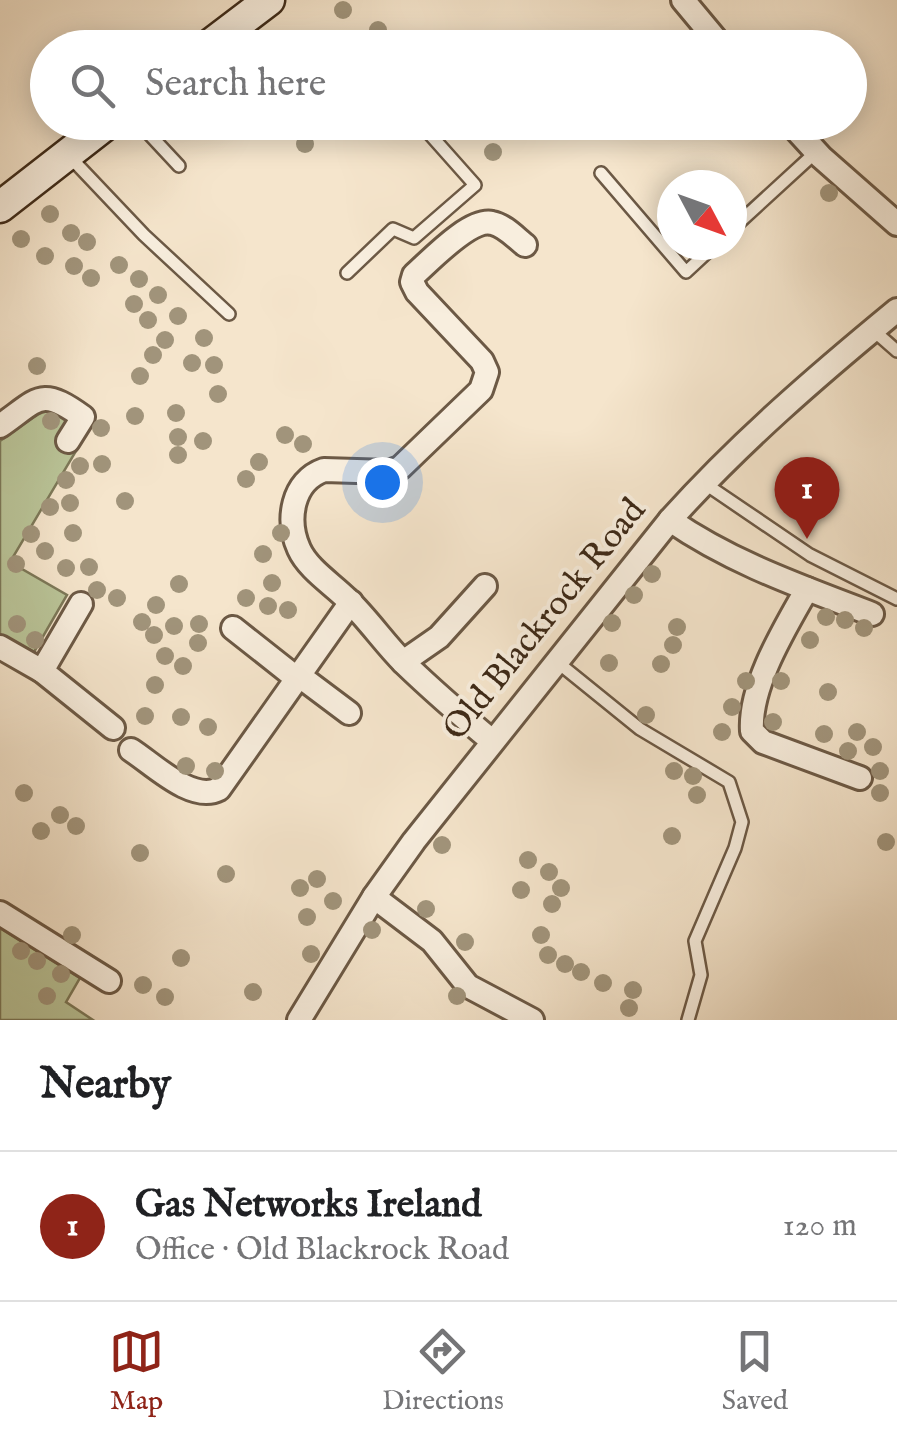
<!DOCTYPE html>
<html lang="en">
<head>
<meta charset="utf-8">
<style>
  :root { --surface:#fff; --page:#f2f2f2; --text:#202124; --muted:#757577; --line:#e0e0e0; --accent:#8f2418 }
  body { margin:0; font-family:"IM FELL English",serif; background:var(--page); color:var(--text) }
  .compass { position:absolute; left:657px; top:170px; width:90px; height:90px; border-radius:50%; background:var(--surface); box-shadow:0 5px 25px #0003; rotate:131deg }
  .you { position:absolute; left:382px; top:482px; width:35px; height:35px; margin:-25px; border:8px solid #fff; border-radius:50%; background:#1a73e8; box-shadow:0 0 0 15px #1a73e833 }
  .badge { display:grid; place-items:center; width:65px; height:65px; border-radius:50%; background:var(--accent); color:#fff; font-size:32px; font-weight:700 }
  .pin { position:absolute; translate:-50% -82px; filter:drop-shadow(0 2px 5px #0008) }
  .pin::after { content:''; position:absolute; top:52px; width:35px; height:30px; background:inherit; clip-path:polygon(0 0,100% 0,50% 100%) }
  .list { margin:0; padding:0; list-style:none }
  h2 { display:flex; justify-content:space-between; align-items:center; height:130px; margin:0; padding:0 40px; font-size:42px }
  h2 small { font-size:32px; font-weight:400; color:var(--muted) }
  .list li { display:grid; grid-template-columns:65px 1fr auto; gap:30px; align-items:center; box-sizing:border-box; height:150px; padding:0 40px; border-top:2px solid var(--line) }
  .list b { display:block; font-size:38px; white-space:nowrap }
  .list p { margin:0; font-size:32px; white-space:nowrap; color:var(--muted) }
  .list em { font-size:32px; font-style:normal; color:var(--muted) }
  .icon { flex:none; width:55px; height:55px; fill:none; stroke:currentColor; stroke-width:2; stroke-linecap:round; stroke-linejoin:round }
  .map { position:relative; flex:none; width:897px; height:1020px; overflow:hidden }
  .search { position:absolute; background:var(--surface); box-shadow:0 5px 25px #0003; left:30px; right:30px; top:30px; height:110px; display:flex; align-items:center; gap:25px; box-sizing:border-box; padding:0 35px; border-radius:55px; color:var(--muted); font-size:38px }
  .sheet { height:280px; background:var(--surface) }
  nav { display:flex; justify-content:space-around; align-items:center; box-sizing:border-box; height:140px; border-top:2px solid var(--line); background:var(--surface); font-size:28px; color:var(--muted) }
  nav a { display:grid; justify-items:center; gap:5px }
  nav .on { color:var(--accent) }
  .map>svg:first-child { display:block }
</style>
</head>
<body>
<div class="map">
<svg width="897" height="1020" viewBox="0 0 897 1020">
  <rect width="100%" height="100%" fill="#f5e5cc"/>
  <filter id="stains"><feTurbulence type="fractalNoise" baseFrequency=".002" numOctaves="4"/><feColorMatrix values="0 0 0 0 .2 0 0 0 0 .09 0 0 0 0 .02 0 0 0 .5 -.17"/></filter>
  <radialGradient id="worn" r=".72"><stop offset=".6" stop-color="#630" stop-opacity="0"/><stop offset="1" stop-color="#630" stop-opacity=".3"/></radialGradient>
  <g fill="#bac599" stroke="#7c7858" stroke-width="2.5">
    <path d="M45,409h8l14,9 -6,24 15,9 -66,111 57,33 -33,57 -34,-18v-193z"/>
    <path d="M0,928l80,50 -14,24 27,18h-93z"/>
  </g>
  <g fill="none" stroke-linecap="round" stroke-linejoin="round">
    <defs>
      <g id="lane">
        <path d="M337,48h12"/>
        <path d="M138,122l41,44"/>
        <path d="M70,157l74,78 85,79"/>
        <path d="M601,173l85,99 29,-27"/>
        <path d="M732,229l84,-77"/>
        <path d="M347,273l46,-44 21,9 61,-53 -56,-63"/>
        <path d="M873,330l24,21"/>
        <path d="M704,483l106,72 87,44"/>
        <path d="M556,661l84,68 89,53 13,40 -7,26 -40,93 6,34 -13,45"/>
      </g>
      <g id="street">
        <path d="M683,0l40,48"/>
        <path d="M789,122l32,35 76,67"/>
        <path d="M0,426c39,-27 40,-40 83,-9l-15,24"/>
        <path d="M670,520c62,43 132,67 202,94"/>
        <path d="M807,589c-22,39 -58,97 -55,142l11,11 97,36"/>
        <path d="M233,628l62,49"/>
        <path d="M0,647l42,24 71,57"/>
        <path d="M403,662l36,-25 46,-51"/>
        <path d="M42,671l39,-67"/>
        <path d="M297,674l52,39"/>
        <path d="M492,741c-30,-25 -60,-51 -88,-78 -20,-20 -36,-44 -57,-64 -15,-15 -39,-30 -48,-50 -13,-29 -7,-68 25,-79l65,2 11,-4 81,-78 6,-18 -5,-11 -65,-69 -5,-10 2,-7c17,-15 56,-57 78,-52 12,2 24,15 33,22"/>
        <path d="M131,750c22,14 61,53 88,39l132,-187"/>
        <path d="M374,897l58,44 36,45 64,34"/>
        <path d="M0,913l109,68"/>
        <path d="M299,1020l75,-123 40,-56 256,-321c69,-77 148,-145 227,-210"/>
      </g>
      <g id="secondary">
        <path d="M206,48l63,-48"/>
        <path d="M0,207l109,-85"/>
      </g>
    </defs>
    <use href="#lane" stroke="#6c5945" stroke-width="16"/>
    <use href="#street" stroke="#6c5945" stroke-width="28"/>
    <use href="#secondary" stroke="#3e2a18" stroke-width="35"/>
    <use href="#lane" stroke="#f8eede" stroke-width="11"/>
    <use href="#street" stroke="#f8eede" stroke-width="22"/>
    <use href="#secondary" stroke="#f8eede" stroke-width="30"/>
  </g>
  <g fill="#a1947b">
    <circle cx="343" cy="10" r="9"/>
    <circle cx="378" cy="30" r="9"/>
    <circle cx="305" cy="144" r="9"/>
    <circle cx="493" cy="152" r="9"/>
    <circle cx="829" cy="193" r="9"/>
    <circle cx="50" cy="214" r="9"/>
    <circle cx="71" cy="233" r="9"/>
    <circle cx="21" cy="239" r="9"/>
    <circle cx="87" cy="242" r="9"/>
    <circle cx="45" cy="256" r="9"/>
    <circle cx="119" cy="265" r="9"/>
    <circle cx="74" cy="266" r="9"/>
    <circle cx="91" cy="278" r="9"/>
    <circle cx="139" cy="279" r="9"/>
    <circle cx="158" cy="295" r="9"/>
    <circle cx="134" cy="304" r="9"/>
    <circle cx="178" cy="316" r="9"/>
    <circle cx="148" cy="320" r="9"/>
    <circle cx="204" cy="338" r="9"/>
    <circle cx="165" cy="340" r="9"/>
    <circle cx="153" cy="355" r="9"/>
    <circle cx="192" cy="363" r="9"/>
    <circle cx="214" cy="365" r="9"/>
    <circle cx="37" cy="366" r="9"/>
    <circle cx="140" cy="376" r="9"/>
    <circle cx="218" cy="394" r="9"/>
    <circle cx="176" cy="413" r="9"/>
    <circle cx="135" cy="416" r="9"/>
    <circle cx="51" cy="421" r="9"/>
    <circle cx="101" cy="428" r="9"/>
    <circle cx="285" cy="435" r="9"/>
    <circle cx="178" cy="437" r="9"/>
    <circle cx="203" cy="441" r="9"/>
    <circle cx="303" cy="444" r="9"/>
    <circle cx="178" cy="455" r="9"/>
    <circle cx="259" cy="462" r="9"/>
    <circle cx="102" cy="464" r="9"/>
    <circle cx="80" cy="466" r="9"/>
    <circle cx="246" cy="479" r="9"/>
    <circle cx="66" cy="480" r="9"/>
    <circle cx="125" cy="501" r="9"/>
    <circle cx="70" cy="503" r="9"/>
    <circle cx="50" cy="507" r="9"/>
    <circle cx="73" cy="533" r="9"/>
    <circle cx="281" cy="533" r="9"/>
    <circle cx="31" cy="534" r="9"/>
    <circle cx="45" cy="551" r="9"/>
    <circle cx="263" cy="554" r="9"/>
    <circle cx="16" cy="564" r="9"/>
    <circle cx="89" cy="567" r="9"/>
    <circle cx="66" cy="568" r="9"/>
    <circle cx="652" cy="574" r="9"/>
    <circle cx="272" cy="583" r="9"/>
    <circle cx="179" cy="584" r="9"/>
    <circle cx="97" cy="590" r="9"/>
    <circle cx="634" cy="595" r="9"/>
    <circle cx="117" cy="598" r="9"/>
    <circle cx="246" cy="598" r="9"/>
    <circle cx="156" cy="605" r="9"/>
    <circle cx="268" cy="606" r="9"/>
    <circle cx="288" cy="610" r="9"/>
    <circle cx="826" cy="617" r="9"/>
    <circle cx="845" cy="620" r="9"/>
    <circle cx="142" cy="622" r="9"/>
    <circle cx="612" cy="623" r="9"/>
    <circle cx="17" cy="624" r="9"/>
    <circle cx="199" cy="624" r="9"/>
    <circle cx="174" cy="626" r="9"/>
    <circle cx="677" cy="627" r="9"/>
    <circle cx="864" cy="628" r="9"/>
    <circle cx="154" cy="635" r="9"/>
    <circle cx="35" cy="640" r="9"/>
    <circle cx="810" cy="640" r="9"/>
    <circle cx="198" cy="643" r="9"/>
    <circle cx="673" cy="645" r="9"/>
    <circle cx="165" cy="656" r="9"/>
    <circle cx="609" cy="663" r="9"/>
    <circle cx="661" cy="664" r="9"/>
    <circle cx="183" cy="666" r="9"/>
    <circle cx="746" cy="681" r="9"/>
    <circle cx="781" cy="681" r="9"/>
    <circle cx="155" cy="685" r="9"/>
    <circle cx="828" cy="692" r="9"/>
    <circle cx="732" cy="707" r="9"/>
    <circle cx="646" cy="715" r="9"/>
    <circle cx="145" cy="716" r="9"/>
    <circle cx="181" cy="717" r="9"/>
    <circle cx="773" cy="722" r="9"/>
    <circle cx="208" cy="727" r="9"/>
    <circle cx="722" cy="732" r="9"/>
    <circle cx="857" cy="732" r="9"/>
    <circle cx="824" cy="734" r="9"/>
    <circle cx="873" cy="747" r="9"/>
    <circle cx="848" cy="751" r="9"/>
    <circle cx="186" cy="766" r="9"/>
    <circle cx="215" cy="771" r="9"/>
    <circle cx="674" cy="771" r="9"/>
    <circle cx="880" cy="771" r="9"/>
    <circle cx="693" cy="776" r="9"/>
    <circle cx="24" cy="793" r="9"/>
    <circle cx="880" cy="793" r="9"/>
    <circle cx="697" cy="795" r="9"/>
    <circle cx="60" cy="815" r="9"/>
    <circle cx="76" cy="826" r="9"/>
    <circle cx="41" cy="831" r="9"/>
    <circle cx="672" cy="836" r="9"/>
    <circle cx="886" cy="842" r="9"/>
    <circle cx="442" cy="845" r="9"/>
    <circle cx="140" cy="853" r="9"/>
    <circle cx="528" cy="860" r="9"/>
    <circle cx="549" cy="872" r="9"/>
    <circle cx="226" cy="874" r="9"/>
    <circle cx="317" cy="879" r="9"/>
    <circle cx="300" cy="888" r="9"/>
    <circle cx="561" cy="888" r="9"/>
    <circle cx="521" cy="890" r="9"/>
    <circle cx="333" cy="901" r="9"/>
    <circle cx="552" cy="904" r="9"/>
    <circle cx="426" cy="909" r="9"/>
    <circle cx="307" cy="917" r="9"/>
    <circle cx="372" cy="930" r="9"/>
    <circle cx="72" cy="935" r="9"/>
    <circle cx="541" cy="935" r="9"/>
    <circle cx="465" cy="942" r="9"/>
    <circle cx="21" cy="951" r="9"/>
    <circle cx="311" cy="954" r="9"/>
    <circle cx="548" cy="955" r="9"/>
    <circle cx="181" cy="958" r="9"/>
    <circle cx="37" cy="961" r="9"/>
    <circle cx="565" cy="964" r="9"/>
    <circle cx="581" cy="972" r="9"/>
    <circle cx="61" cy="974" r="9"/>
    <circle cx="603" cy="983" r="9"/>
    <circle cx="143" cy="985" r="9"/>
    <circle cx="633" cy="990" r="9"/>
    <circle cx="253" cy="992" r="9"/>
    <circle cx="47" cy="996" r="9"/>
    <circle cx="457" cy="996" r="9"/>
    <circle cx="165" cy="997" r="9"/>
    <circle cx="629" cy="1008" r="9"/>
  </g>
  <g text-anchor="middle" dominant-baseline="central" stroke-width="8" stroke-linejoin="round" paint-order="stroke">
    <g font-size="35" fill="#3e2a18" stroke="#f8eede">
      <text transform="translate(545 620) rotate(-51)">Old Blackrock Road</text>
    </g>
  </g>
  <rect width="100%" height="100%" filter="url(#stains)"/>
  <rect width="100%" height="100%" fill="url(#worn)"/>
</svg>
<svg class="compass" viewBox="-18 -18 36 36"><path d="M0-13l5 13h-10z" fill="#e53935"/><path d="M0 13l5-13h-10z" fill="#757577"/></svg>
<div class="you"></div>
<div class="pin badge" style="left:807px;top:539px">1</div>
<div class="search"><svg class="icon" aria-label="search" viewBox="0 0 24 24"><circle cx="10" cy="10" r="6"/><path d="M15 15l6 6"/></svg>Search here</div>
</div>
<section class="sheet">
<h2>Nearby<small></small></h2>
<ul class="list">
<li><span class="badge">1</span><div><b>Gas Networks Ireland</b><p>Office · Old Blackrock Road</p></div><em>120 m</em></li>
</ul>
</section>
<nav>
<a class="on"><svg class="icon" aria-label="map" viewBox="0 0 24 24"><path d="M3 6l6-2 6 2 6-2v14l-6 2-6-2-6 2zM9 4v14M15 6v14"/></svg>Map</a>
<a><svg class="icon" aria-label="directions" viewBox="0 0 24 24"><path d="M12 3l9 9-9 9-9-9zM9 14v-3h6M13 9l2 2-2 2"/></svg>Directions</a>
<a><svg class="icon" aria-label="saved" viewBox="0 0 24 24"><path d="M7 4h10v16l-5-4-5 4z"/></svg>Saved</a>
</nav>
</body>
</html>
